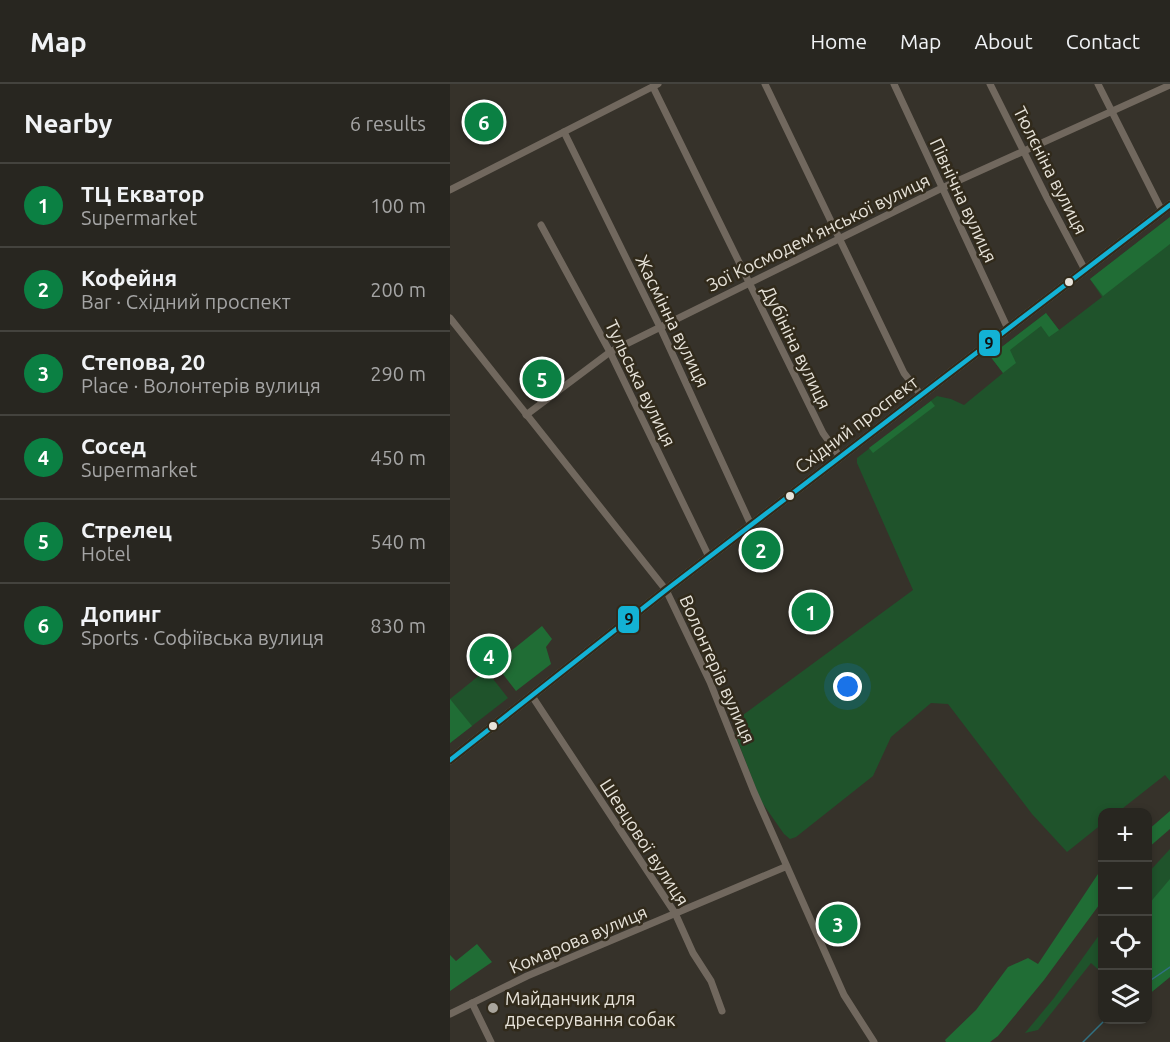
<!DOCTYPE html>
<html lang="en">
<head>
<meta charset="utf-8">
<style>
  :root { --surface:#282620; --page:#302e29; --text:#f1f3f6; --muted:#a5a5a5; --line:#44433e; --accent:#0b8043 }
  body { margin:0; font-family:Ubuntu,sans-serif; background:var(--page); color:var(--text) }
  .controls { position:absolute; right:18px; bottom:18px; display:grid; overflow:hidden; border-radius:12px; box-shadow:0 3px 9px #0003 }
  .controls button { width:54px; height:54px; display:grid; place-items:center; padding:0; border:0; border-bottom:2px solid var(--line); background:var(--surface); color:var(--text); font:30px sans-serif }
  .you { position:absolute; left:398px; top:603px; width:21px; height:21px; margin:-15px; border:4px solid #fff; border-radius:50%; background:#1a73e8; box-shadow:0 0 0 9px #1a73e833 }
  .badge { display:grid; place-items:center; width:39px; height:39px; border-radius:50%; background:var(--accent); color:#fff; font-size:20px; font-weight:700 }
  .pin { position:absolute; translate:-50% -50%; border:3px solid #fff; box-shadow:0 2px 6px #0006 }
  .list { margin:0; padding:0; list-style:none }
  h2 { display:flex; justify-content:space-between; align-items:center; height:78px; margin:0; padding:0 24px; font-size:26px }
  h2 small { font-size:20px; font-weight:400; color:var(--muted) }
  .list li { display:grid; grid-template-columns:39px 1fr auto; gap:18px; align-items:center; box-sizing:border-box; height:84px; padding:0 24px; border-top:2px solid var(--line) }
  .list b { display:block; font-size:22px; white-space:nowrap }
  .list p { margin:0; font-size:20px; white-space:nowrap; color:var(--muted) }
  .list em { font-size:20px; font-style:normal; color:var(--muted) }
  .icon { flex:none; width:33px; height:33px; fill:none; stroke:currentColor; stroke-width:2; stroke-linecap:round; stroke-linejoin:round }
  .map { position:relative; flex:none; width:720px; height:958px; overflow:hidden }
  header { display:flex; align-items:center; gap:36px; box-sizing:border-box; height:84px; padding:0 30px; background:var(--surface); border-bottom:2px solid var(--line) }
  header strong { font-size:28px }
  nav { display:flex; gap:33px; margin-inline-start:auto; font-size:21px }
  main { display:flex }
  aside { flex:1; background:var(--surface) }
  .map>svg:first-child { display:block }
</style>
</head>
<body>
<header>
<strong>Map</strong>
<nav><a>Home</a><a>Map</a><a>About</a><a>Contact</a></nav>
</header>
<main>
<aside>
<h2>Nearby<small>6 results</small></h2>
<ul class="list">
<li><span class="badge">1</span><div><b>ТЦ Екватор</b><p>Supermarket</p></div><em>100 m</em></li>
<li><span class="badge">2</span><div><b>Кофейня</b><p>Bar · Східний проспект</p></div><em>200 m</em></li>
<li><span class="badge">3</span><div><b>Степова, 20</b><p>Place · Волонтерів вулиця</p></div><em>290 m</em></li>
<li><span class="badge">4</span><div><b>Сосед</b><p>Supermarket</p></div><em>450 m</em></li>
<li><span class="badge">5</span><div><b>Стрелец</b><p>Hotel</p></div><em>540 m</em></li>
<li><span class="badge">6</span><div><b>Допинг</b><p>Sports · Софіївська вулиця</p></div><em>830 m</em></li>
</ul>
</aside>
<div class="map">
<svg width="720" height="958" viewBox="0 0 720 958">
  <rect width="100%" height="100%" fill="#36322a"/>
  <g fill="#1f532b">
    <path d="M720,133v564l-5,-6 -47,37h-16v12l-35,28 -35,-38 -84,-110 -17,-1 -40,34 -18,39 -77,61 -6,2 -6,-5 -23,-33 -26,-67 8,-19 170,-125 -56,-127v-5l80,-62 14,3 13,6 39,-32 -13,-17 56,-43 13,17 43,-33 -12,-18z"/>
    <path d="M36,586l22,28 -58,45v-44z"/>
    <path d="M720,765v128l-22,18v-122z"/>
    <path d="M652,847v42l-11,-10 -53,67 -13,3 29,-35z"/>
  </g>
  <g fill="#206d35">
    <path d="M720,133v27l-67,52 -13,-17z"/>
    <path d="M596,229l13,17 -10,7 -8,-11 -31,24 6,13 -13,10 -13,-17z"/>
    <path d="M481,317l4,5 -62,47 -4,-5z"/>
    <path d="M92,542l10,13 -6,8 5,17 -35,27 -21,-27z"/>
    <path d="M0,615l22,27 -22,17z"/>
    <path d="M720,727v18l-22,19v-18z"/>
    <path d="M652,784v33l-58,79 -46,56 -8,6h-44l-1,-2 31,-30 32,-43 20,-9 10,6z"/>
    <path d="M720,795v98l-22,18v-90z"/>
    <path d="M27,860l15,18 -42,29v-36l6,6z"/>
  </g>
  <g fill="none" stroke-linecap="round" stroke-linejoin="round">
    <g stroke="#317082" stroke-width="1.5">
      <path d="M698,898l22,-15"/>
      <path d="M633,958l22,-22"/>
    </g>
    <g stroke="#71685e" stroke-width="7">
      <path d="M315,0l139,289 17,22"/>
      <path d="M444,0l114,245"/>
      <path d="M540,0l57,114 38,72"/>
      <path d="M648,0l64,127"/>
      <path d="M203,3l170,346 17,24"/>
      <path d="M114,48l96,195 91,198"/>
      <path d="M0,106l208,-106"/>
      <path d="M91,141l69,127 99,205"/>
      <path d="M0,234l216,272 44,92 44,110 74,167 16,36 30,47"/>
      <path d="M76,331l84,-63 332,-164 228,-103"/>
      <path d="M82,612l143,217 18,40 18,28 11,30"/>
      <path d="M22,919l19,39"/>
      <path d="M0,930l77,-38 258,-109"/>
    </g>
    <path stroke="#72685d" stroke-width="9" d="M0,676l216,-170 504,-385"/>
    <defs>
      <path id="bus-1" d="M0,676l216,-170 504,-385"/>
    </defs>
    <use href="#bus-1" stroke="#312a1b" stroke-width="9"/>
    <use href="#bus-1" stroke="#13b2d5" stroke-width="4.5"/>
  </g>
  <g fill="#e7e3da" stroke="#312a1b" stroke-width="2">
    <circle cx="619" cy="198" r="5"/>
    <circle cx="340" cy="412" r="5"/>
    <circle cx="43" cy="642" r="5"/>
  </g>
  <circle fill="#a9a59c" stroke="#312a1b" stroke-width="2" cx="43" cy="924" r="6"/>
  <g text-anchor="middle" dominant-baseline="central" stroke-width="5" stroke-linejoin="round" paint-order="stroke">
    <g font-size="18" fill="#e7e3da" stroke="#312a1b">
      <text transform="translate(601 86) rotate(63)">Тюлєніна вулиця</text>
      <text transform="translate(514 116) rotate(65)">Північна вулиця</text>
      <text transform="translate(368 148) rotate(-26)">Зої Космодем’янської вулиця</text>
      <text transform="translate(223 237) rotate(64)">Жасмінна вулиця</text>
      <text transform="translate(347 263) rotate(64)">Дубініна вулиця</text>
      <text transform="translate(191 299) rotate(64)">Тульська вулиця</text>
      <text transform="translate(406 340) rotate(-37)">Східний проспект</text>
      <text transform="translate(268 585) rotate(66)">Волонтерів вулиця</text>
      <text transform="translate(195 758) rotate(57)">Шевцової вулиця</text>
      <text transform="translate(128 855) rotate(-23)">Комарова вулиця</text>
    </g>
    <g font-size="18" fill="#e7e3da" stroke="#312a1b" text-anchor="start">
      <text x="55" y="914">Майданчик для<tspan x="55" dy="21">дресерування собак</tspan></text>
    </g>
  </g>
  <g stroke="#312a1b" stroke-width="2">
    <rect x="528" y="245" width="23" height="28" rx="6" fill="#13b2d5"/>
    <rect x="167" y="521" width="23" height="29" rx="6" fill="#13b2d5"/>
  </g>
  <g font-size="16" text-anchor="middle" font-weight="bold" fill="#111">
    <text x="539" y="265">9</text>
    <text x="179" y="541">9</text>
  </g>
</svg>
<div class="controls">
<button>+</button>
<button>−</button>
<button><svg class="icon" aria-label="locate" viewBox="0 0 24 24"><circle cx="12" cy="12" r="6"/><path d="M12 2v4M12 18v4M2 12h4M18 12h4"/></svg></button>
<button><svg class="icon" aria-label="layers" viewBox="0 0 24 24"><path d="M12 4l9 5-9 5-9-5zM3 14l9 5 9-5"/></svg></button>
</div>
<div class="you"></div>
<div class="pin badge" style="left:361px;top:528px">1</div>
<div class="pin badge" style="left:311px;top:466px">2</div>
<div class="pin badge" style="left:388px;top:840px">3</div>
<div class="pin badge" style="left:39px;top:572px">4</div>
<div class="pin badge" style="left:92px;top:295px">5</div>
<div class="pin badge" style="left:34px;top:38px">6</div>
</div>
</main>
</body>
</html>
